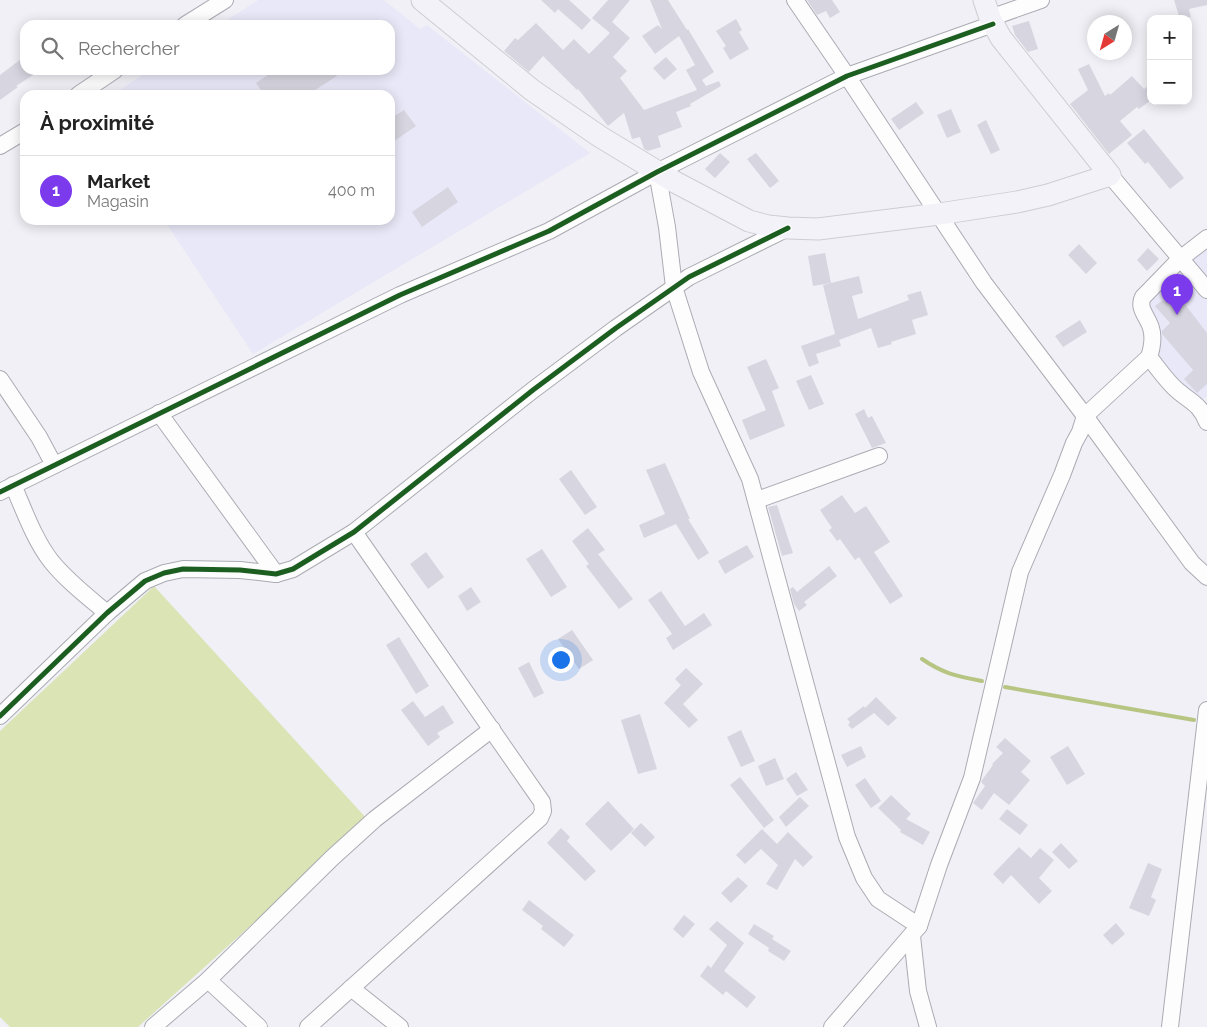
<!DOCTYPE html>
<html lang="fr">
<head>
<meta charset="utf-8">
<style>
  :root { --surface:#fff; --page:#f6f6f6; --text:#222; --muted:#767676; --line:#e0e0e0; --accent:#7c3aed }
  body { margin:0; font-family:Raleway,sans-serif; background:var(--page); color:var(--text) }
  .controls { position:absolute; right:15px; top:15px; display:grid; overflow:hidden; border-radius:10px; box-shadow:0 2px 12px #0003 }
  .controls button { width:45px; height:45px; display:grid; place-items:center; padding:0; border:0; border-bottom:1px solid var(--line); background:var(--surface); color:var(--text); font:25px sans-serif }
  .compass { position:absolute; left:1087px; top:15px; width:45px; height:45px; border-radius:50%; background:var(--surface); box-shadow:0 2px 12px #0003; rotate:217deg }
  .you { position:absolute; left:560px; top:659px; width:18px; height:18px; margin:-12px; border:4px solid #fff; border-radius:50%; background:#1a73e8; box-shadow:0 0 0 8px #1a73e833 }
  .badge { display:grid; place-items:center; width:32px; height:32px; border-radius:50%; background:var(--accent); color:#fff; font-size:16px; font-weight:700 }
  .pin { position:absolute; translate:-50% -41px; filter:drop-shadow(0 1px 2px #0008) }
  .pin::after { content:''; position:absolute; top:26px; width:18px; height:15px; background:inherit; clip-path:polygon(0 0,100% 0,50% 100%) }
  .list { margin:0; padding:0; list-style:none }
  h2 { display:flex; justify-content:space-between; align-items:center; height:65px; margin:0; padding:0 20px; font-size:21px }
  h2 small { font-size:16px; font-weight:400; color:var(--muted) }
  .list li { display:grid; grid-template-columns:32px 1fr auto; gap:15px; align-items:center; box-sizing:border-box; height:70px; padding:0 20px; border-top:1px solid var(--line) }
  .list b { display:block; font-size:19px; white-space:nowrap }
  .list p { margin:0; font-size:16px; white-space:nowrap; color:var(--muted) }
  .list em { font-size:16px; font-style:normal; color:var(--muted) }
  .icon { flex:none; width:28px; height:28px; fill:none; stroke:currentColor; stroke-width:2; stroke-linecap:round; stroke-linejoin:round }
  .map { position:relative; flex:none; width:1207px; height:1027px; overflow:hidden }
  .search { position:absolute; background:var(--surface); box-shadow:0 2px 12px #0003; left:20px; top:20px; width:375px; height:55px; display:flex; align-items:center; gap:12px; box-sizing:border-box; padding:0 18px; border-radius:15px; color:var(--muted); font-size:19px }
  .panel { position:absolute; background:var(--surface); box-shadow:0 2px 12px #0003; left:20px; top:90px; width:375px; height:135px; border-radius:15px }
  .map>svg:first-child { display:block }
</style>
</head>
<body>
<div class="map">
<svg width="1207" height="1027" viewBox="0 0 1207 1027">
  <rect width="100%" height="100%" fill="#f0f0f6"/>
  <g fill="#e9e8f8">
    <path d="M258,0h126l36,29 7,-4 163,128 -337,201 -89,-134h226v-125h-278l38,-25h240v-45h-170z"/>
    <path d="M1207,238v158l-10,8 -48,-47 -8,-56z"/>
  </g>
  <path fill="#dae4b5" d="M154,586l214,234 -230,207h-128l-10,-10v-286z"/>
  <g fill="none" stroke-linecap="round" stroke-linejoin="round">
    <g stroke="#b7c583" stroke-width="4">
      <path d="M922,659c22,15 35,17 60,22"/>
      <path d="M1005,687l189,33"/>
    </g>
  </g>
  <g fill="#d7d6e0">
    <path d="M541,0h28l22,20 -9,10 -24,-21 -3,4z"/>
    <path d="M608,0h22l-18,22 18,16 -17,19 14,14 -7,7 24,32 53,-20 -11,-20 9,-5 -16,-29 -24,18 -13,-18 16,-11 4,4 -12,-29h18l19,30 1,-1 26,43 -12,8 4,6 13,-5 2,5 -31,18 1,2 -15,6 6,15 -24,9 3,11 -13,4 -4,-2 -4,-12 -8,2 -8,-26 -16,13 -30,-37 -1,1 -34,-34 -14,16 -25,-21 11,-13 3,2 18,-17 27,27 11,-11 15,15 21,-21 -18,-15z"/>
    <path d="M807,0h25l8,12 -10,6 -4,-7 -9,4z"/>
    <path d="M1174,0h33v5l-18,4 2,8 -11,2z"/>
    <path d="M736,19l6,11 -3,2 10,17 -19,11 -7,-12 3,-2 -10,-15z"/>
    <path d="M1029,21l9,28 -10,3 -13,-17 -3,-9z"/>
    <path d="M25,56v14h16l-25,16 2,1 -18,13v-25z"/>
    <path d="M666,57l11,12 -13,11 -11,-12z"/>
    <path d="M1089,64l16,32 4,-3 1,2 22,-19 12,13 7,-5v16l-12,9 -2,-2 -17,14 12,14 -23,19 -39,-50 18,-14 -10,-21z"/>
    <path d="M275,70h58l4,6 -30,19h-43l-8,-12z"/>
    <path d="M916,102l8,11 -25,17 -8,-11z"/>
    <path d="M951,109l10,23 -14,6 -10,-23z"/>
    <path d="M404,110l12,16 -26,18v-25z"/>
    <path d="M986,120l14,30 -9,4 -14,-29z"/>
    <path d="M1144,129l40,49 -14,11 -22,-27 -3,2 -18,-21z"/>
    <path d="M720,153l10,9 -15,16 -10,-9z"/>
    <path d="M756,153l23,28 -9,7 -23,-29z"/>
    <path d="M448,187l10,15 -36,25 -10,-15z"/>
    <path d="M1079,244l18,19 -11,11 -18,-19z"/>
    <path d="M1148,248l11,11 -12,12 -10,-11z"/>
    <path d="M825,253l6,30 -18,3 -5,-30z"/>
    <path d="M859,276l4,17 -11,3 6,23 51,-19 -2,-5 14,-4 7,24 -16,5 4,14 -25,8 1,2 -14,4 -7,-20 -32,12 2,6 -25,8 3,9 -10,4 -8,-21 34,-12 -12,-49z"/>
    <path d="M1173,292l11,11 23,30v51l-10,9 -13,-14 9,-9 -31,-36v-3l8,-8 -15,-17 8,-6 1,2z"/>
    <path d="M1080,320l7,12 -24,15 -8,-11z"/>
    <path d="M766,359l13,29 -7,3 13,35 -35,14 -8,-20 24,-10 -19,-43z"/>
    <path d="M811,375l13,29 -15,6 -13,-29z"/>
    <path d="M864,409l4,9 4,-2 14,27 -14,5 -17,-34z"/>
    <path d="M665,463l25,56h-2l21,34 -11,7 -22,-36 -32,14 -5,-13 26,-11 -19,-44z"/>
    <path d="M571,470l26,37 -12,8 -26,-36z"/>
    <path d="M842,495l13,18 11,-7 24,36 -16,10 29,44 -13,8 -31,-47 -4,3 -15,-21 -3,2 -8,-11 3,-2 -12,-18z"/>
    <path d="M777,505l16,48 -11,3 -14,-49z"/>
    <path d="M588,528l17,22 -7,4 35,45 -14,10 -33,-43 3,-2 -17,-23z"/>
    <path d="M747,545l7,12 -29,17 -7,-13z"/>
    <path d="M542,549l25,38 -16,10 -25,-38z"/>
    <path d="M426,552l18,25 -16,12 -18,-25z"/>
    <path d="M829,566l8,10 -33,26 3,3 -8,6 -5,-7 -4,-15 3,-2 4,5z"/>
    <path d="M471,587l10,15 -14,9 -9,-15z"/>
    <path d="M661,591l24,35 19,-13 8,12 -39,25 -7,-12 6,-4 -24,-34z"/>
    <path d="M572,630l21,30 -14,9 -21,-30z"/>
    <path d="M399,637l30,49 -13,8 -30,-49z"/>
    <path d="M529,662l15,31 -10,5 -16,-30z"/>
    <path d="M686,668l17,16 -20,20 15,16 -9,8 -25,-25 17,-18 -6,-6z"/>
    <path d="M876,697l21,21 -9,8 -14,-13 -22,16 -4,-4 2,-3 -3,-3 17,-13 1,2z"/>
    <path d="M413,701l12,16 18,-12 11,18 -17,10 3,4 -12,9 -27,-36z"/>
    <path d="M640,714l17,55 -19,5 -17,-54z"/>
    <path d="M741,730l14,31 -14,6 -14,-30z"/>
    <path d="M1005,738l26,23 -10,11 9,8 -21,25 -15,-12 -12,17 -9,-7 12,-17 -4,-4 1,-2 11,-15 -1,-1 11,-11 -7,-6z"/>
    <path d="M861,746l5,11 -19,10 -6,-12z"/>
    <path d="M1068,746l17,28 -18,11 -17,-28z"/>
    <path d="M775,758l9,21 -18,7 -8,-20z"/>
    <path d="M796,772l12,18 -11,6 -11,-17z"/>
    <path d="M740,777l34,43 -10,8 -34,-43z"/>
    <path d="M865,778l16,23 -10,7 -16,-23z"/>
    <path d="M891,795l20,19 -5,5 24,13 -7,13 -23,-13 1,-2 -23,-22z"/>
    <path d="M800,797l9,9 -23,21 -7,-10z"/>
    <path d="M608,801l26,28 -23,22 -26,-27z"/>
    <path d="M1007,809l21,16 -8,10 -21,-16z"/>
    <path d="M641,823l14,14 -10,10 -14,-14z"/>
    <path d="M561,828l9,9 -3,4 29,30 -11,10 -38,-38z"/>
    <path d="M762,829l15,15 11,-12 25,25 -10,10 -8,-8 -18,31 -11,-6 12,-19 -17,-16 -16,15 -9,-9z"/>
    <path d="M1061,843l17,18 -9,8 -17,-17z"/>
    <path d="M1019,847l12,11 9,-10 14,12 -15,18 13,13 -13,13 -28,-29 -8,9 -10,-10z"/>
    <path d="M1148,863l14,6 -11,28 5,3 -7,16 -20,-8z"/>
    <path d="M738,877l10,9 -17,17 -10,-10z"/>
    <path d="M529,900l45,35 -10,12 -23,-18 2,-3 -21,-16z"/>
    <path d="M684,915l11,9 -12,14 -10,-9z"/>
    <path d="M717,921l27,22 -20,28 32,26 -9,11 -21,-17 -3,4 -23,-19 8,-11 3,3 16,-23 -18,-16z"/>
    <path d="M1116,923l9,11 -13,11 -9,-10z"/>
    <path d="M754,924l20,12 -2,3 19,12 -7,10 -16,-10 1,-3 -21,-14z"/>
  </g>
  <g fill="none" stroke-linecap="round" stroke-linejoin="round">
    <defs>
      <g id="minor">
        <path d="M795,0l52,76 137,207 101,133 107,147 15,14"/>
        <path d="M990,18l51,-18"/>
        <path d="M185,25l40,-25"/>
        <path d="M78,95l37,-25"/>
        <path d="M0,146l25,-15"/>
        <path d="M657,172l10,55 7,60 27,85 49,107 97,358 17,41 14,21 41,27"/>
        <path d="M1110,175l97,115"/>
        <path d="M1149,357c9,11 18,25 29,34 13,11 22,13 29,31"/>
        <path d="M0,379l39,58 15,28"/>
        <path d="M159,413l117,161"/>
        <path d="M13,485c11,25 21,54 38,76 16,20 37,36 56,52"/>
        <path d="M0,492l400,-197 149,-64 108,-59 190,-96 146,-52"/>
        <path d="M757,500l122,-44"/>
        <path d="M0,716l107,-103 38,-32 19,-8 19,-4 57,1 36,4 17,-5 61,-37 179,-142 83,-62 73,-51 99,-49"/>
        <path d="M912,936l6,55 10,36"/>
        <path d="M208,980l51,47"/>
        <path d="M351,988l49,39"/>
        <path d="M153,1027l55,-47 124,-122 43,-39 117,-90"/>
        <path d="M308,1027l232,-209 3,-7 -1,-9 -188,-270"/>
        <path d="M832,1027l87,-101 20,-61 33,-87 48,-206 42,-97 12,-32 6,-11 5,-16 64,-59c3,-9 5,-19 2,-29 -3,-11 -14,-20 -8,-31l37,-38 27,-21"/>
        <path d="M1170,1027l37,-317"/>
      </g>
      <path id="major" d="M422,0l110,90 67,46 74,45 76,40 19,5 20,2 30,1 121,-15 78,-12 31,-7 62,-20 -109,-137 -11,-20 -6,-18"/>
    </defs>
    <use href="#minor" stroke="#ababb3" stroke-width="18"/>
    <use href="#major" stroke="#cdcdd2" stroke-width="23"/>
    <use href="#minor" stroke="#fdfdfe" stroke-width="16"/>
    <use href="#major" stroke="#f3f2f8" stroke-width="21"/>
    <defs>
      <g id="cycleway">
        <path d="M0,492l400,-197 149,-64 108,-59 190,-96 146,-52"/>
        <path d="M0,716l107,-103 38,-32 19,-8 19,-4 57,1 36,4 17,-5 61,-37 179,-142 83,-62 73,-51 99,-49"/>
      </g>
    </defs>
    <use href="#cycleway" stroke="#fbfbfb" stroke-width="8"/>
    <use href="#cycleway" stroke="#1b5e20" stroke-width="5"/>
  </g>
</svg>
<div class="controls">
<button>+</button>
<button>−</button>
</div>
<svg class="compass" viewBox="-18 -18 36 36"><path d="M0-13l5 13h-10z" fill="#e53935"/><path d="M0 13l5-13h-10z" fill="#767676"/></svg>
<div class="you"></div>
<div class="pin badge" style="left:1177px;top:315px">1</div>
<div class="search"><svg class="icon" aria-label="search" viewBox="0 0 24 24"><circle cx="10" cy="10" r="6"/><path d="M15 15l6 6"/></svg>Rechercher</div>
<section class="panel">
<h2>À proximité<small></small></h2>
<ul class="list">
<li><span class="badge">1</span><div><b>Market</b><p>Magasin</p></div><em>400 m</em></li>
</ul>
</section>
</div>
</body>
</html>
